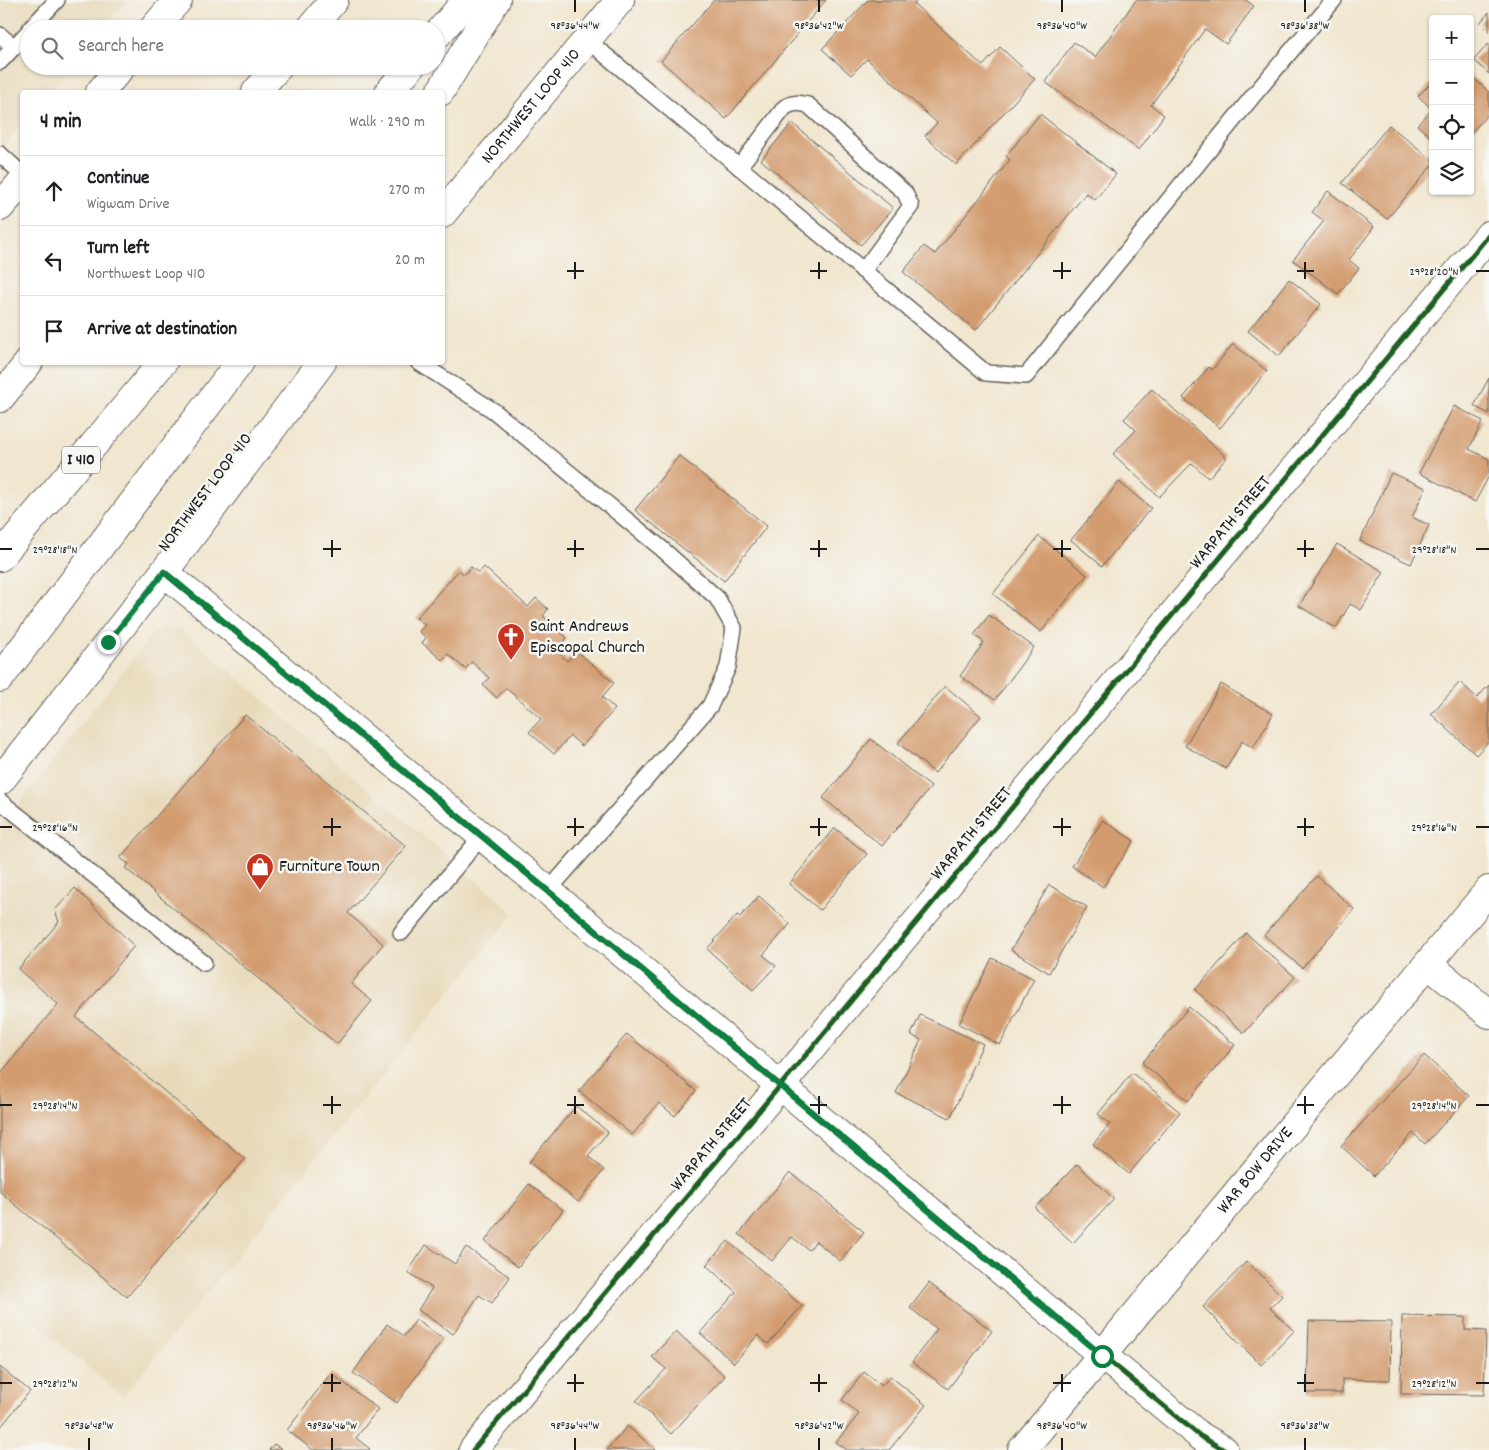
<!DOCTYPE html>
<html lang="en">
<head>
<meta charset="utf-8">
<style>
  :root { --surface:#fff; --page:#f6f6f6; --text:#202124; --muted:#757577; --line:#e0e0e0 }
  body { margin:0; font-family:Dekko,sans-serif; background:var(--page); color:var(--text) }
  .controls { position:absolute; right:15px; top:15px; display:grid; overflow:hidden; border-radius:5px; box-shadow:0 1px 4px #0004 }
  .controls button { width:45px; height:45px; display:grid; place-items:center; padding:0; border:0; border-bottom:1px solid var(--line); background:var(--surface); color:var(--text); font:25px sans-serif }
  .stop { position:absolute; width:15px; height:15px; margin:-11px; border:4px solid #0b8043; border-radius:50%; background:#fff }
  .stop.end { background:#0b8043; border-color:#fff; box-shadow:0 1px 5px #0008 }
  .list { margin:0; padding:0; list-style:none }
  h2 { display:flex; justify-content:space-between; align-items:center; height:65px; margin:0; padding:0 20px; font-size:21px }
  h2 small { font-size:16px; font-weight:400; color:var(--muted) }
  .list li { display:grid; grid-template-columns:32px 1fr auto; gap:15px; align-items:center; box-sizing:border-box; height:70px; padding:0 20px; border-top:1px solid var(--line) }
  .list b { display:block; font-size:19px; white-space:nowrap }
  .list p { margin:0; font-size:16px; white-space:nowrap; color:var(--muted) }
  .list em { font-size:16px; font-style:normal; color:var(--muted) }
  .icon { flex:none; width:28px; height:28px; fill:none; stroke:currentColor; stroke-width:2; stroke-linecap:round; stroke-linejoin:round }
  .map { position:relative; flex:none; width:1489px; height:1450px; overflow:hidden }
  .search { position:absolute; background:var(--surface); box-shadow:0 1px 4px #0004; left:20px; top:20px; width:425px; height:55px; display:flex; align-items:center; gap:12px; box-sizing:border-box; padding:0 18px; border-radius:28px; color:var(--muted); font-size:19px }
  .panel { position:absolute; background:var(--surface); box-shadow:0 1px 4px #0004; left:20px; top:90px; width:425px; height:275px; border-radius:5px }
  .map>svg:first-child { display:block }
</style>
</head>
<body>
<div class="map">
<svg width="1489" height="1450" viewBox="0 0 1489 1450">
  <rect width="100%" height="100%" fill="#f6f6f2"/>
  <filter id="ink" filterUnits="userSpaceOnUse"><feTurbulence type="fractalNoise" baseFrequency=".02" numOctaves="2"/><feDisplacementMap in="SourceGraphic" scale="10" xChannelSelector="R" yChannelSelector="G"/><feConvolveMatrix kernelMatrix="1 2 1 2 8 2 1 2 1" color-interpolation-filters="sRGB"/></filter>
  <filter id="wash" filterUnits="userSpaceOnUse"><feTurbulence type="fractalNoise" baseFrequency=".0096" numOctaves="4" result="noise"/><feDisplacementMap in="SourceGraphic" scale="20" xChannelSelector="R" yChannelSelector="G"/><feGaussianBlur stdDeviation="1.12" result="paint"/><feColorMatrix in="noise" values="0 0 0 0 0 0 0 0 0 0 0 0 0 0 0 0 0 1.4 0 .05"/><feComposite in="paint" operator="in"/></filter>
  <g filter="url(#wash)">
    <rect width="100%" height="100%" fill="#f1e6cf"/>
    <g fill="#e8d9ba">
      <path d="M0,0h128l-25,29h-74v37h43l-22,26h-28v32l-22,27z"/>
      <path d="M162,627l17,1 335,285 -391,484 -123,-105v-464l153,-195z"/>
    </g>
    <g id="blocks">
      <g fill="#d39c6f">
        <path d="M714,0h112l-100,119 -65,-58z"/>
        <path d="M868,0h49l-3,4 69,62 17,-19 35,32 -79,86 -31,-29 12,-13 -70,-64 -16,16 -29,-26z"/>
        <path d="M1136,0h110l8,6 -28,38 -21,-15 -54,76 13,10 -25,35 -94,-68 29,-40 21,15z"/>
        <path d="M1489,12v20l-9,-9z"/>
        <path d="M1489,43v31l-15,-14z"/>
        <path d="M1470,75l19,17v21l-19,21z"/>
        <path d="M1433,81v58l-16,-14 15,-16 -14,-13z"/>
        <path d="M1040,114l76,60 -21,26 -9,-7 -110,137 -73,-58 21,-26 11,8 75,-94 -4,-4z"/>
        <path d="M792,123l101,85 -32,37 -100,-85z"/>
        <path d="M1389,125l44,35v4l-46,55 -45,-36z"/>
        <path d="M1328,191l46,36 -25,33 10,8 -21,26 -45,-34 31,-39 -12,-9z"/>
        <path d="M1289,279l32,25 -42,52 -31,-25z"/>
        <path d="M1233,344l34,27 -47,57 -37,-30 26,-31 3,3z"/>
        <path d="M1489,378v36l-15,-8z"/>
        <path d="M1152,389l75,69 -19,20 -16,-15 -33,34 -46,-43 23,-24 -12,-11z"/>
        <path d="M1454,406l29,15 -14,28 20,10v17l-14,26 -56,-29z"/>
        <path d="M679,456l88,70 -43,55 -89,-71z"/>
        <path d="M1391,473l35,15 -14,29 17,8 -18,39 -51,-23z"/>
        <path d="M1119,482l32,26 -49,58 -31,-26z"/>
        <path d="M1039,536l48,39 -46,57 -48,-38z"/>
        <path d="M1337,544l47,28 -23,38 -11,-6 -14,24 -37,-22z"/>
        <path d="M471,567l8,6 5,-6 44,40 8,-9 12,11 -5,7 24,22 -10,13 10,10 10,-10 37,32 -12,14 13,12 -33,37 -12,-10 -16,18 -25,-22 12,-13 -35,-31 -9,10 -14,-13 6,-7 -17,-16 -7,7 -17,-15 -6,6 -20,-17 4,-5 -7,-7 6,-6 -9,-7 43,-48 5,5z"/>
        <path d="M989,615l45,32 -39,53 -35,-24 24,-34 -10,-7z"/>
        <path d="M1460,682l17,16 12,-13v56l-13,14 -45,-41z"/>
        <path d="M1221,684l52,30 -20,34 -11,-7 -16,28 -41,-23z"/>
        <path d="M945,686l36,30 -46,57 -37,-30z"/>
        <path d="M245,715l161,131 -58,67 35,31 -32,40 21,17 -35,43 -212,-176 4,-4 -9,-6z"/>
        <path d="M871,739l60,48 -49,59 -59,-48z"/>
        <path d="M1103,820l31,21 -31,46 -31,-21z"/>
        <path d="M835,828l32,26 -47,56 -31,-26z"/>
        <path d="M1317,876l37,33 -52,59 -38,-33z"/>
        <path d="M1049,885l38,22 -38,66 -38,-23z"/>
        <path d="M75,888l59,58 -58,71 169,142 -118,138 -127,-105v-118l58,-70 -40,-35 41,-47 -4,-12z"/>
        <path d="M759,896l31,28 -27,31 13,11 -23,24 -46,-41 30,-34 3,2z"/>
        <path d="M1246,933l49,44 -51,56 -49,-43z"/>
        <path d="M992,958l42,21 -34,66 -41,-21z"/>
        <path d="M1189,1007l46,38 -47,56 -46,-38z"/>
        <path d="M920,1015l63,29 -14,30h2l-21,44 -54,-25 25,-53 -10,-5z"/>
        <path d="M627,1034l69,57 -21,25 -16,-13 -27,32 -53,-44z"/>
        <path d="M1424,1055l45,41 -44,48 -12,-11 -39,43 -33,-30z"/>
        <path d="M1132,1073l48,39 -51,62 -36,-30 17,-20 -12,-10z"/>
        <path d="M576,1106l32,26 -20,24 16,14 -26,32 -49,-40z"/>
        <path d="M1077,1164l37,35 -41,44 -38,-35z"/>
        <path d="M790,1172l74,60 -24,29 -24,-20 -7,9 -17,-13 -20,24 -33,-27z"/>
        <path d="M529,1184l34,26 -45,57 -33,-26z"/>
        <path d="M728,1241l74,65 -34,38 -10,-9 -24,28 -34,-30 36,-41 -30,-27z"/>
        <path d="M426,1245l29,19 11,-17 44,30 -18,26 -13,-8 -26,39 -35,-24 14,-22 -24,-16z"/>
        <path d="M1247,1261l35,35 -12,12 24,23 -33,34 -58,-58z"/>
        <path d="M929,1283l63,48 -44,58 -36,-27 25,-33 -27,-21z"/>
        <path d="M1402,1316l63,1v13l21,1 -2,64 -83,-1z"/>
        <path d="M416,1320l27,19 -46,64 -44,-30 34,-49 17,12z"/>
        <path d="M1309,1321l82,1 -1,58 -48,-1v14h-35z"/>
        <path d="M676,1331l49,45 -54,58 -35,-33 30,-32 -14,-12z"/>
        <path d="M0,1367l30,24 -30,37z"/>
        <path d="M864,1372l18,14 8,-10 36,29 -37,45h-42l-11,-8 23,-28 -17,-14z"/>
        <path d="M331,1373l47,36 -22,29 14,11 -1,1h-56l-26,-20z"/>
        <path d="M627,1426l29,24h-49z"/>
        <path d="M274,1444l9,6h-14z"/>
      </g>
    </g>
  </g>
  <g filter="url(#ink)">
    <use href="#blocks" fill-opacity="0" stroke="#67635b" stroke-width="1"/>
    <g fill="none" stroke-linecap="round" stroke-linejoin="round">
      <defs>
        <g id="lane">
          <path d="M30,29l27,-29"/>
          <path d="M0,35l14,12"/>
          <path d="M586,39l400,334 40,3 227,-280 81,-96"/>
          <path d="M0,62l29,-31"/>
          <path d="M0,154l22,20"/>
          <path d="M739,167l46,-60c9,-5 13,-4 23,-2l97,88 6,13 -48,65"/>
          <path d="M418,362l76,49 167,137 56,50 17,30 -6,39 -18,39 -162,185"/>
          <path d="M0,801l204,162"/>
          <path d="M401,933l81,-97"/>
        </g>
        <g id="street">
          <path d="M164,572l384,319 554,464 98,81 24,14"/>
          <path d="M1428,964l61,50"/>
          <path d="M473,1450l307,-364 709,-851"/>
          <path id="s1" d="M1022,1450l80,-95 387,-465"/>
        </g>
        <g id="secondary">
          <path d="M153,29l25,-29"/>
          <path d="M100,92l22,-26"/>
          <path d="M0,207l22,-25"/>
          <path id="s2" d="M442,214l178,-214"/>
          <path d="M0,781l164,-209 158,-210"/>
        </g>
        <g id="highway">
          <path d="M310,29l24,-29"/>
          <path d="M436,36l31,-36"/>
          <path d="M256,92l23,-26"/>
          <path d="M389,92l22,-26"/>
          <path d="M440,92l56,-92"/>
          <path d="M0,398l29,-36"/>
          <path d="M0,557l163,-195"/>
          <path d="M0,678l240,-316"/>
        </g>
      </defs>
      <use href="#lane" stroke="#67635b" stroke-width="18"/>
      <use href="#street" stroke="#67635b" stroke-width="30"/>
      <use href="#secondary" stroke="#67635b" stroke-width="30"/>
      <use href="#highway" stroke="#67635b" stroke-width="30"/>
      <use href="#lane" stroke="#fff" stroke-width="15"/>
      <use href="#street" stroke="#fff" stroke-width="28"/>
      <use href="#secondary" stroke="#fff" stroke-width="28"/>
      <use href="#highway" stroke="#fff" stroke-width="28"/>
      <defs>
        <g id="cycleway">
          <path d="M164,572l384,319 554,464 98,81 24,14"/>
          <path d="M473,1450l307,-364 709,-851"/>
        </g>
      </defs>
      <use href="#cycleway" stroke="#f6f6f2" stroke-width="8"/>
      <use href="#cycleway" stroke="#1b5e20" stroke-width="5"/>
    </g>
  </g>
  <g fill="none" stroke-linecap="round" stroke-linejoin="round" filter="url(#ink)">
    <path stroke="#0b8043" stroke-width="6" d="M108,642l56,-70 384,319 554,465"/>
  </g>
  <path fill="none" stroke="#1c1c1c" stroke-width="2" d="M575,0v12M819,0v12M1062,0v12M1305,0v12M575,262v17M819,262v17M1062,262v17M1305,262v17M567,271h17M810,271h17M1053,271h18M1297,271h17M1476,271h13M332,540v17M575,540v17M819,540v17M1062,540v17M1305,540v17M0,549h12M323,549h18M567,549h17M810,549h17M1053,549h18M1297,549h17M1476,549h13M332,818v18M575,818v18M819,818v18M1062,818v18M1305,818v18M0,827h12M323,827h18M567,827h17M810,827h17M1053,827h18M1297,827h17M1476,827h13M332,1096v18M575,1096v18M819,1096v18M1062,1096v18M1305,1096v18M0,1105h12M323,1105h18M567,1105h17M810,1105h17M1053,1105h18M1297,1105h17M1476,1105h13M332,1374v18M575,1374v18M819,1374v18M1062,1374v18M1305,1374v18M0,1383h12M323,1383h18M567,1383h17M810,1383h17M1053,1383h18M1297,1383h17M1476,1383h13M89,1438v12M332,1438v12M575,1438v12M819,1438v12M1062,1438v12M1305,1438v12"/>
  <defs>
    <symbol id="church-pin" viewBox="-11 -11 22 30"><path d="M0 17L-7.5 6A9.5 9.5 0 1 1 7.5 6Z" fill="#c8321e" stroke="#f6f6f2"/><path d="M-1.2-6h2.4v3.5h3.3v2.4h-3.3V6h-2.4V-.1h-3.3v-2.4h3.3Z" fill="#fff"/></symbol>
    <symbol id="shop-pin" viewBox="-11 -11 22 30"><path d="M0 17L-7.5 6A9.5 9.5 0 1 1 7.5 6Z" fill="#c8321e" stroke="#f6f6f2"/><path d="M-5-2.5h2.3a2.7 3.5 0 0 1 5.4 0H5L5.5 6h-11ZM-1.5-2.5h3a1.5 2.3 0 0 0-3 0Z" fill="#fff"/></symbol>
  </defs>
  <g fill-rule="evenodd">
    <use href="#church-pin" x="495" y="621" width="32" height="43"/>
    <use href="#shop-pin" x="244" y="851" width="32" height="43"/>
  </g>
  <g text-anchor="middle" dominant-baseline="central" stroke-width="5" stroke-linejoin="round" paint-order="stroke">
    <rect fill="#f6f6f2" stroke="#5d5d5c" stroke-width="1" x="62" y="446.5" width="38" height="27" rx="4"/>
    <g font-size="16" font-weight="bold" fill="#1c1c1c">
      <text x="81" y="460">I 410</text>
    </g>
    <g font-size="18" fill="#1c1c1c" stroke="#f6f6f2">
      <text stroke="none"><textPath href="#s2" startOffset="140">NORTHWEST LOOP 410</textPath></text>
      <text transform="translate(206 493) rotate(-53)">NORTHWEST LOOP 410</text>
      <text transform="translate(1231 523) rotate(-50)">WARPATH STREET</text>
      <text transform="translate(972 834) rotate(-50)">WARPATH STREET</text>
      <text transform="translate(712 1145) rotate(-50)">WARPATH STREET</text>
      <text stroke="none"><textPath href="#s1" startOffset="364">WAR BOW DRIVE</textPath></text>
    </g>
    <g font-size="18" fill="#1c1c1c" stroke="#f6f6f2" text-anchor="start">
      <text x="530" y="627">Saint Andrews<tspan x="530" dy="21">Episcopal Church</tspan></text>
      <text x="279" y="867">Furniture Town</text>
    </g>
  </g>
  <g font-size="12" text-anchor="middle" fill="#1c1c1c" stroke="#f6f6f2" stroke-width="5" stroke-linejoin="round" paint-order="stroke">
    <text x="575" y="29">98°36'44"W</text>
    <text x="819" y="29">98°36'42"W</text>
    <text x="1062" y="29">98°36'40"W</text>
    <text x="1305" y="29">98°36'38"W</text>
    <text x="1434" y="275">29°28'20"N</text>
    <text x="55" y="553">29°28'18"N</text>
    <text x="1434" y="553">29°28'18"N</text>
    <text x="55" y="831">29°28'16"N</text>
    <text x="1434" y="831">29°28'16"N</text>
    <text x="55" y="1109">29°28'14"N</text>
    <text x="1434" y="1109">29°28'14"N</text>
    <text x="55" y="1387">29°28'12"N</text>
    <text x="1434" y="1387">29°28'12"N</text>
    <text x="89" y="1429">98°36'48"W</text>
    <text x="332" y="1429">98°36'46"W</text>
    <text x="575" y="1429">98°36'44"W</text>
    <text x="819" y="1429">98°36'42"W</text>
    <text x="1062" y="1429">98°36'40"W</text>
    <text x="1305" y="1429">98°36'38"W</text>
  </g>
</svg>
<div class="controls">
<button>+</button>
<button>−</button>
<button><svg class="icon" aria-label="locate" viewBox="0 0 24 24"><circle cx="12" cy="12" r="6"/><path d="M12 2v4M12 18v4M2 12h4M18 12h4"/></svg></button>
<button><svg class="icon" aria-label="layers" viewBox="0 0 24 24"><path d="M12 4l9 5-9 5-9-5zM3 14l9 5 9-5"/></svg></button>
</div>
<div class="stop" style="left:1102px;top:1356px"></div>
<div class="stop end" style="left:108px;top:642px"></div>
<div class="search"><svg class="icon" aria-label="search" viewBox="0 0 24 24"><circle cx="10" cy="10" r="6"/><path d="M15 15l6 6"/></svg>Search here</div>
<section class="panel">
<h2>4 min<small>Walk · 290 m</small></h2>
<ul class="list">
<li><svg class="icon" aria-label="ahead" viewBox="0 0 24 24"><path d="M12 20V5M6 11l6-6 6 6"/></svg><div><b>Continue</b><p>Wigwam Drive</p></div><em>270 m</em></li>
<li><svg class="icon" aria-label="left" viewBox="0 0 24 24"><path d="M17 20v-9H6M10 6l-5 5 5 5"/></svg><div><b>Turn left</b><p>Northwest Loop 410</p></div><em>20 m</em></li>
<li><svg class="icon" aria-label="arrive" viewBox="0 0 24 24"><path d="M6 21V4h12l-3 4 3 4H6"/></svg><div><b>Arrive at destination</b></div></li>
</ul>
</section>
</div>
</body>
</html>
